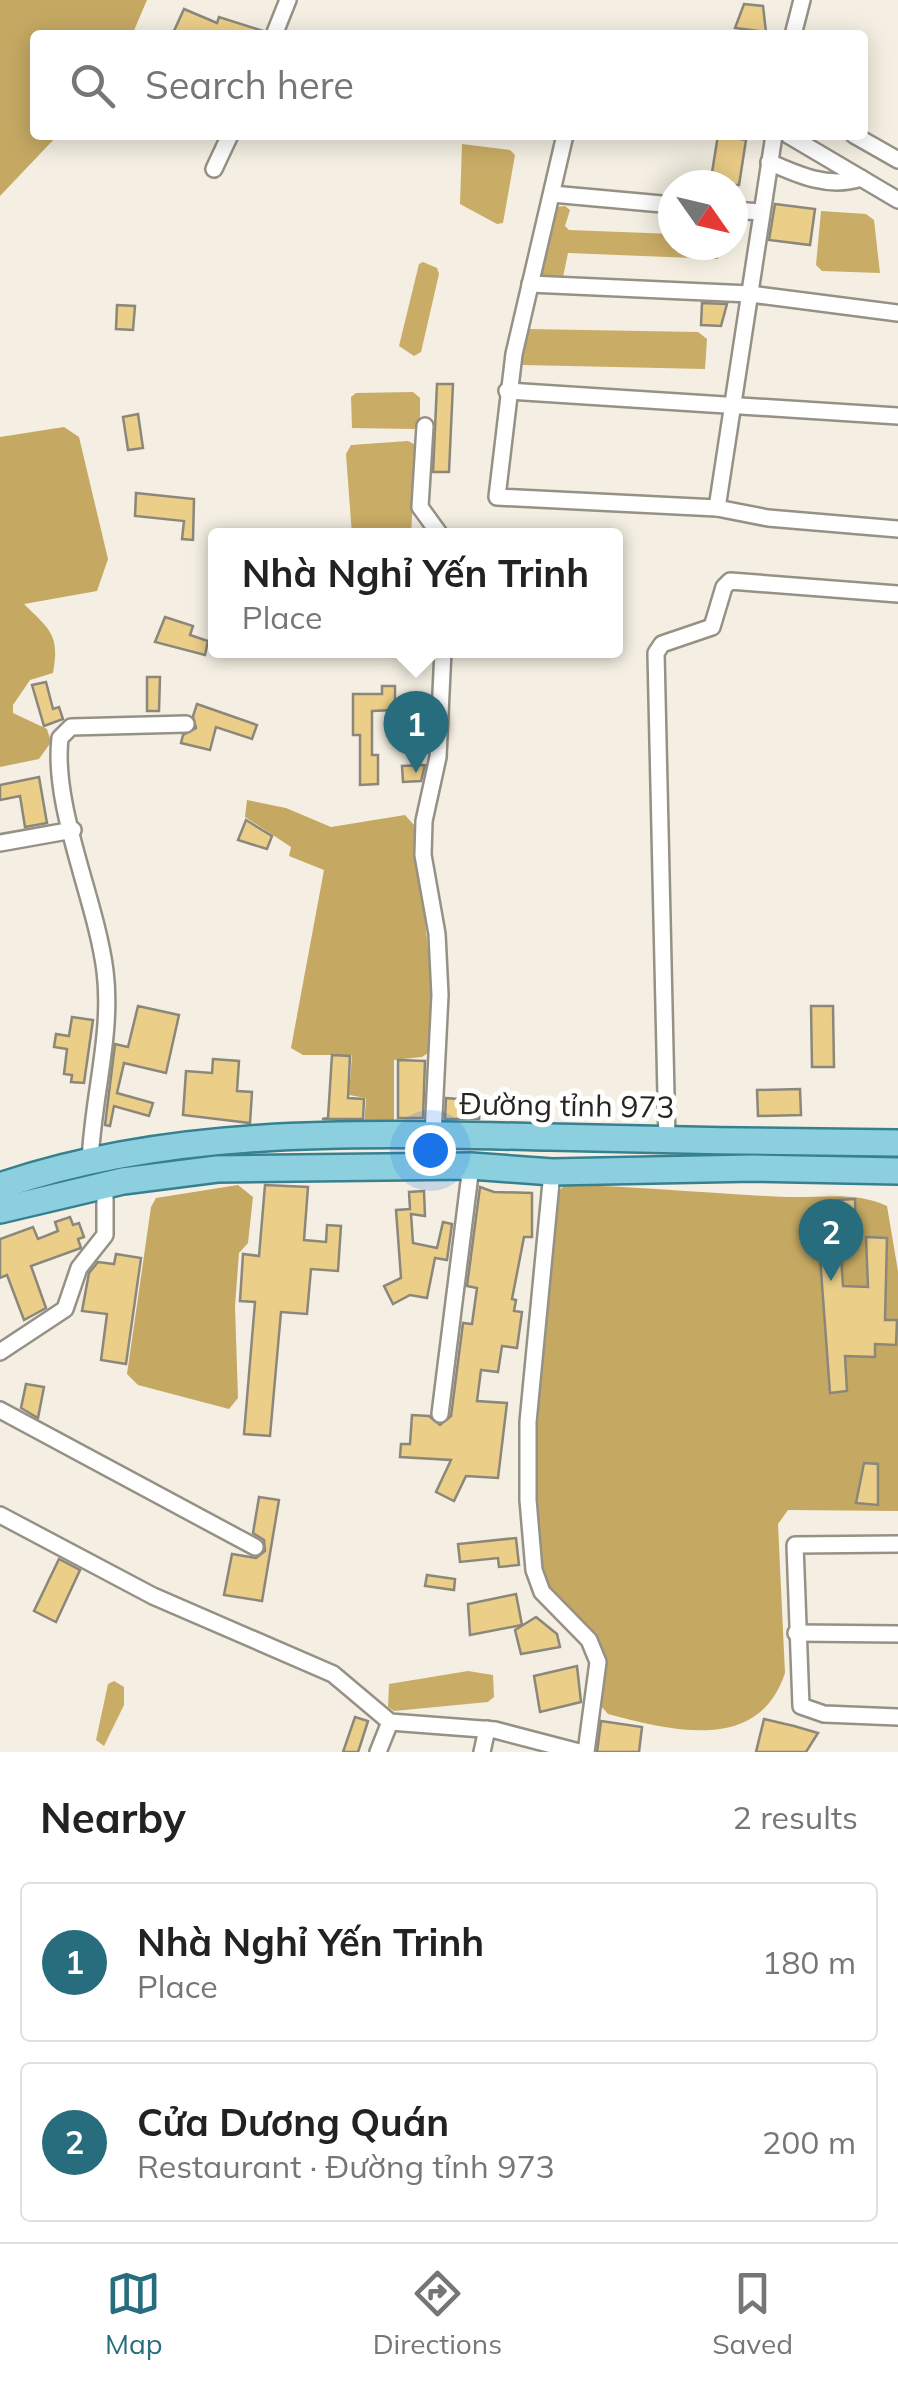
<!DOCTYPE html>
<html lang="en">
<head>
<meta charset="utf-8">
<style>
  :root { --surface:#fff; --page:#f6f6f6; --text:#222; --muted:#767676; --line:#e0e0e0; --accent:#286d7d }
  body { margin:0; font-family:Mulish,sans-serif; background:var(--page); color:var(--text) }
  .compass { position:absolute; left:658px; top:170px; width:90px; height:90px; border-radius:50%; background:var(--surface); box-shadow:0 5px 25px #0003; rotate:124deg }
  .you { position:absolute; left:430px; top:1150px; width:35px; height:35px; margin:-25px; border:8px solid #fff; border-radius:50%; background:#1a73e8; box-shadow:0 0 0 15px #1a73e833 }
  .badge { display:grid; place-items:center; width:65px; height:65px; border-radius:50%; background:var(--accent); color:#fff; font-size:32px; font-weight:700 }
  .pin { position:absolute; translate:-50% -82px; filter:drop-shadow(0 2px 5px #0008) }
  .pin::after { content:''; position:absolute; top:52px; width:35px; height:30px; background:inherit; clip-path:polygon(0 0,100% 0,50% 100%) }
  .popup { position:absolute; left:208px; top:528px; width:415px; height:130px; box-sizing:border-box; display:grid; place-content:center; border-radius:10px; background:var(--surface); filter:drop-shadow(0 2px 8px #0005); font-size:32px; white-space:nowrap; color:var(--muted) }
  .popup b { font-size:38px; color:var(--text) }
  .popup::after { content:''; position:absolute; left:50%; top:100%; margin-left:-20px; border:20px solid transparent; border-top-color:var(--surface) }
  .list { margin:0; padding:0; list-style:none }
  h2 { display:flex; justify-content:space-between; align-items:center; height:130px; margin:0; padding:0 40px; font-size:42px }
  h2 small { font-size:32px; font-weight:400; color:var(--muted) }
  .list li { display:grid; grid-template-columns:65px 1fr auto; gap:30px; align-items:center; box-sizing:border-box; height:160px; margin:0 20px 20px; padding:0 20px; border:2px solid var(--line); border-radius:10px }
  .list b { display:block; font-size:38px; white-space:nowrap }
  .list p { margin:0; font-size:32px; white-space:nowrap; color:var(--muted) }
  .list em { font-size:32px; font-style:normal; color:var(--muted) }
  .icon { flex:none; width:55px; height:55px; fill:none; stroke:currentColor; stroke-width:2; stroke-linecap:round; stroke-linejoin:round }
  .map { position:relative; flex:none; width:898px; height:1752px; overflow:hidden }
  .search { position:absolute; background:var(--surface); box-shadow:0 5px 25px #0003; left:30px; right:30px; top:30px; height:110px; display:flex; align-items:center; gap:25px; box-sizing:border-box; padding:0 35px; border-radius:10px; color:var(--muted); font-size:38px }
  .sheet { height:490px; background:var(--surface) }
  nav { display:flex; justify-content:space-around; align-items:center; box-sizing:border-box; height:140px; border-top:2px solid var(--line); background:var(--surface); font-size:28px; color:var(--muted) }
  nav a { display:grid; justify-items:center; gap:5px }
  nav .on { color:var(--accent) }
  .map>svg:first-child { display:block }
</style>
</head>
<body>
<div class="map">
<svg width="898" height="1752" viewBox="0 0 898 1752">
  <rect width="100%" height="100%" fill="#f4efe2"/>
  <g fill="#c5a963">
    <path d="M0,0h147l-15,35h-97v100h23l-58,61z"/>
    <path d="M64,427l15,10 29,122 -11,32 -73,13c26,26 36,30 29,69l-23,7 -17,25v8l34,16 4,13 -12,17 -39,8v-330z"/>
    <path d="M247,800l39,8 45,19 74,-12 9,10 18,158 -1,68 -9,6 -28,3v67l-30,2 2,-31 -17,-3 3,-40h-49l-12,-7 33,-178 -35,-14 2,-9 -46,-30z"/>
    <path d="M238,1185l15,12 -5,46 -9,10 -4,53 3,92 -9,11 -91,-24 -11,-11 24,-167 5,-9z"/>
    <path d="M564,1185c75,1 149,9 224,12 35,1 67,-6 99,9l11,65v240l-110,-1 -10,14 7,149c-26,79 -109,59 -177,41l-7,-8c16,-94 -39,-67 -61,-137 -5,-13 -3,-31 -5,-46 -10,-108 11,-220 21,-327z"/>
  </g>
  <g fill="#c9ac66">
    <path d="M462,144l48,6 5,5 -12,68 -6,1 -37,-20z"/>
    <path d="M565,206l5,4 -5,16 4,4 104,4v11h48l-3,14 -150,-6 -6,29 -17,1 -7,-9 15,-67z"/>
    <path d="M821,211l45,3 8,6 6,53 -58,-2 -6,-6z"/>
    <path d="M423,262l14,6 2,6 -18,78 -7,4 -15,-10 20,-82z"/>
    <path d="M528,329l170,3 9,7 -2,30 -182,-4 -4,-4 3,-28z"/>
    <path d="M413,392l7,6v24l-6,7 -62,-1 -1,-31 5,-4z"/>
    <path d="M408,441l8,4 -5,90h-59l-6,-81 5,-9z"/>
    <path d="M468,1671l25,4 1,22 -6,5 -94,9 -6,-4 1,-23z"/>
    <path d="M114,1681l10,6v18l-20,41 -8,-6 12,-56z"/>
  </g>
  <g fill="#ebce87" stroke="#8c877b" stroke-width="2.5">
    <path d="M744,4l19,2 3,26 -31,-4z"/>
    <path d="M184,9l33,14 2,-6 44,14v4h-81l-8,-4z"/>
    <path d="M718,135l28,5 -7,45h-29z"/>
    <path d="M775,204l40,5 -5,36 -41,-5z"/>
    <path d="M702,303l25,1 -6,22 -20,-1z"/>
    <path d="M117,305l18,1 -2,24 -17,-1z"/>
    <path d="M437,384h16l-4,88h-16z"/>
    <path d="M138,414l5,34 -15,2 -5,-33z"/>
    <path d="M136,493l58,6 -1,41 -11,-1 2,-18 -49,-5z"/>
    <path d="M165,617l28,9 -3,9 18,6 -3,14 -50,-13z"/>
    <path d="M147,677h13l-1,34h-12z"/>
    <path d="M46,682l7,27 6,-2 4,12 -19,7 -12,-41z"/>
    <path d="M382,686h13v24l-23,1v44h6v29l-18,1v-50h-7v-41h29z"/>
    <path d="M197,704l60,21 -5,14 -36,-12 -6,23 -29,-7 2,-8 13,-7 -3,-12z"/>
    <path d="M425,765l-4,16 -18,1 -1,-16z"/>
    <path d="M39,777l8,46 -22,4 -5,-31 -20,4v-15z"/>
    <path d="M246,820l26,16 -5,13 -29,-9z"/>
    <path d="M138,1006l41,9 -13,58 -42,-10 -7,30 36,10 -4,13 -35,-10 -4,20 -5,-1 10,-81 13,3z"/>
    <path d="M811,1006h22l1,61h-22z"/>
    <path d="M72,1017l21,3 -9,63 -13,-1 1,-7 -8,-1 3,-25 -13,-2 2,-13 13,2z"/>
    <path d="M332,1055l18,1 -2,42 16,1 -1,20h-41l6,-1z"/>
    <path d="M213,1059l26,2 -2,30 15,1 -2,31 -67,-8 3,-44 26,2z"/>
    <path d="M398,1060l27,1 -2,57h-25z"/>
    <path d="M800,1089l1,26 -43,1 -1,-26z"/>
    <path d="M446,1098l35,3 -2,18h-34z"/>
    <path d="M265,1185l43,2 -4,53 22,2 1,-17 14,1 -3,45 -27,-2 -4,45 -26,-2 -11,124 -26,-2 11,-132 -15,-1 3,-47 16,2z"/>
    <path d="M480,1187l14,5 38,1v44h-8l-12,62 4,1 -2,11 8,1 -5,36 -15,-2 -4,26 -17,-2 -4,31 30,2 -9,75 -32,-2 -12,25 -18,-9 15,-32 -51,-3 1,-13h9l2,-29 17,1 11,9 11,-9 12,-93 9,1 5,-36 -10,-2z"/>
    <path d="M424,1191l1,25 -14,-2 2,29 24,5 6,-26 9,2 -5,36 -12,-2 -8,40 -17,-3 -17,9 -9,-18 17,-8 -5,-68 14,-1 -1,-17z"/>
    <path d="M855,1199l1,45h-16l-2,-44z"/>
    <path d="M70,1217l3,8 6,-2 5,14 -6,2 3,9 -50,18 15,42 -22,12 -17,-45 -7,3v-39l33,-12 5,12 20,-8 -3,-9z"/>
    <path d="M866,1237l21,1 -2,82h12l-1,25 -21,-1v13l-30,-1 2,35 -17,2 -10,-136 21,-2 2,31 25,1z"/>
    <path d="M116,1254l25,4 -15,106 -25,-4 6,-46 -25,-3 7,-38 9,-11 16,2z"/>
    <path d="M26,1384l18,3 -6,31 -17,-10z"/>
    <path d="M864,1463l14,1v41l-22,-2z"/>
    <path d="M259,1497l20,3 -17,101 -38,-6 8,-41 24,4 9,-7 -1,-11 -11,-7z"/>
    <path d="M516,1538l3,27 -20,2 -1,-9 -38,4 -2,-18z"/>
    <path d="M59,1559l21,11 -24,52 -22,-11z"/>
    <path d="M427,1575l28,4 -1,11 -29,-4z"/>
    <path d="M516,1594l6,31 -52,10 -2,-31z"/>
    <path d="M536,1617l21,17 3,13 -39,7 -6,-24z"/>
    <path d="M577,1666l4,36 -41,10 -6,-36z"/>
    <path d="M355,1717l13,4 -7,22 -3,9h-15z"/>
    <path d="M764,1719l30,7 24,7 -12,19h-50z"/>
    <path d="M601,1721l41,6 -3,25h-42z"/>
  </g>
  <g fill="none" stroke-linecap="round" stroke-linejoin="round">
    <defs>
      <g id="minor">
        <path d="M274,35l14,-35"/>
        <path d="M793,35l9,-35"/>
        <path d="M565,135l-51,219 -17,143 220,11 51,10 130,11"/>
        <path d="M788,135l110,65"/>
        <path d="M854,135l44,25"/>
        <path d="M769,162c29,13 60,27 92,16"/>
        <path d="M214,169l16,-34"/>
        <path d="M552,194l121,11"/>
        <path d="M733,210l28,2"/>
        <path d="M530,284l220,10 148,19"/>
        <path d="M507,391l391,25"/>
        <path d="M425,426l-5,81 21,29"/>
        <path d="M717,508l57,-373"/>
        <path d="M0,843l73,-13"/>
        <path d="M433,1135l7,-140 -3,-61 -14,-79 1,-34 14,-64 5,-107"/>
        <path d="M667,1140l-11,-487 6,-9 50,-17 12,-40 6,-6 168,13"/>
        <path d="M90,1163c2,-63 23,-129 15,-192 -9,-72 -53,-163 -45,-233l11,-11 115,-3"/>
        <path d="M552,1172l-24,250v78l6,70 8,22 47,48 9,22 -12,90"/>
        <path d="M0,1352l65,-43 14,-41 26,-33v-50"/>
        <path d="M0,1410l255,137"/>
        <path d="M440,1414l31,-248"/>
        <path d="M0,1515l153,81 180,78 57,48 105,8 84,22"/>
        <path d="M898,1544l-103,1 6,161 23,8 74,3"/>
        <path d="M796,1633l102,1"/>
        <path d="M378,1752l12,-30"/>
        <path d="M482,1752l5,-23"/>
      </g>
      <g id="primary">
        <path d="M0,1186c175,-60 366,-53 549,-49 116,3 233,5 349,6"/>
        <path d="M0,1210l123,-29 94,-12 254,-3 81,6 202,-4 144,3"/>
      </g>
    </defs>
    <use href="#minor" stroke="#969185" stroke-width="20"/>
    <use href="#primary" stroke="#37808f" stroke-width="30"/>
    <use href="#minor" stroke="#fff" stroke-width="15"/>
    <use href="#primary" stroke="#8cd0e0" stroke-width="25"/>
  </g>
  <g text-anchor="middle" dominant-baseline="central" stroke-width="10" stroke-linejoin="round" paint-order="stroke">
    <g font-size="30" fill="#272520" stroke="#fff">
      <text transform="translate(567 1105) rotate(1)">Đường tỉnh 973</text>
    </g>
  </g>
</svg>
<svg class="compass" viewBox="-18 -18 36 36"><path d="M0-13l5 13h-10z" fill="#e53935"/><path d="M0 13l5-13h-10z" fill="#767676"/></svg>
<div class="you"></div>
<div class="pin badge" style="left:416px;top:773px">1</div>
<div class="popup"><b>Nhà Nghỉ Yến Trinh</b>Place</div>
<div class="pin badge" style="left:831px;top:1281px">2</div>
<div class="search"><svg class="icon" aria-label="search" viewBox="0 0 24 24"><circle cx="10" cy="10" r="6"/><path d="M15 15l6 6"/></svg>Search here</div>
</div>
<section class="sheet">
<h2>Nearby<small>2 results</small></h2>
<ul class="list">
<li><span class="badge">1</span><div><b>Nhà Nghỉ Yến Trinh</b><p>Place</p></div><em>180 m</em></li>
<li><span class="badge">2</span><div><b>Cửa Dương Quán</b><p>Restaurant · Đường tỉnh 973</p></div><em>200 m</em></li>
</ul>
</section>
<nav>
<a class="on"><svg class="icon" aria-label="map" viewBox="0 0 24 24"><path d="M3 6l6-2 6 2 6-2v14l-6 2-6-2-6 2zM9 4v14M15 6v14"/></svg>Map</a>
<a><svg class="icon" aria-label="directions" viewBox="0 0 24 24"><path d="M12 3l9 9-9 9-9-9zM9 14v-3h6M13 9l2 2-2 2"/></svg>Directions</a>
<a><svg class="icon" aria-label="saved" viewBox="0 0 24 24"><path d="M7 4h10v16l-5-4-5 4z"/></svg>Saved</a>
</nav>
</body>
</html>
